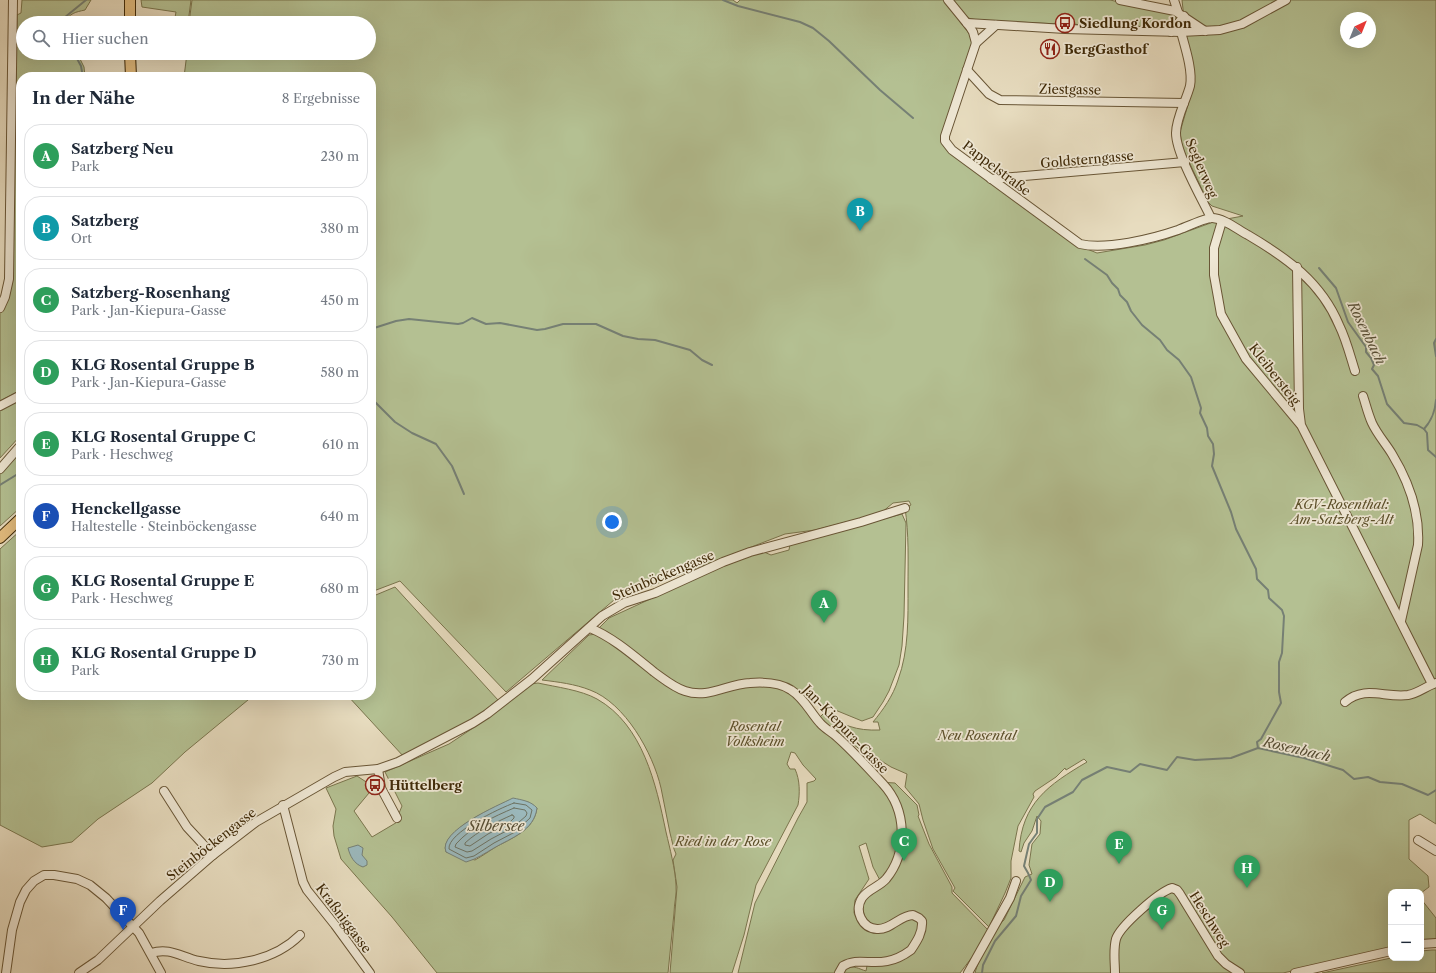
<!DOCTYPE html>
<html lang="de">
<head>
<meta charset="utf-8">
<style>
  :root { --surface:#fff; --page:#f2f2f3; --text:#1f2937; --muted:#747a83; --line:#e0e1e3; --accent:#b45309 }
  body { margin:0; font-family:"Libre Caslon Text",serif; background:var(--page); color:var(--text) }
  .controls { position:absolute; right:12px; bottom:12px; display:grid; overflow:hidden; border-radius:8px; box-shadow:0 4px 16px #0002 }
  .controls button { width:36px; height:36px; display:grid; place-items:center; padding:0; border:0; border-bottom:1px solid var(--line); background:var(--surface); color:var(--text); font:20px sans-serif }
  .compass { position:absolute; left:1340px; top:12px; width:36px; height:36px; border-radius:50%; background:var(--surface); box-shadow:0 4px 16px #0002; rotate:43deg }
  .you { position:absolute; left:612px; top:522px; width:14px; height:14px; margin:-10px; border:3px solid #fff; border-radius:50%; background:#1a73e8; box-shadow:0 0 0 6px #1a73e833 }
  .badge { display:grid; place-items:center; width:26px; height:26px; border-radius:50%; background:var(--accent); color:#fff; font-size:13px; font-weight:700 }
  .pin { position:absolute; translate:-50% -33px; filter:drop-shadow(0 1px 2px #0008) }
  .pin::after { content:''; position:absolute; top:21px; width:14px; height:12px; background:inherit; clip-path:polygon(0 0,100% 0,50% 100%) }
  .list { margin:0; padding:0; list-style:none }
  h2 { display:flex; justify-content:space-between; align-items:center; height:52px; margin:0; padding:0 16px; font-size:17px }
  h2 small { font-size:13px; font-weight:400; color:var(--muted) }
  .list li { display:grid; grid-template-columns:26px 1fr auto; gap:12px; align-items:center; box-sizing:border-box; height:64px; margin:0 8px 8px; padding:0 8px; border:1px solid var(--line); border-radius:16px }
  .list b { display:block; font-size:15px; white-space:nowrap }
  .list p { margin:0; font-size:13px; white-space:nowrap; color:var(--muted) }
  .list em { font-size:13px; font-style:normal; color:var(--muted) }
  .icon { flex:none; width:22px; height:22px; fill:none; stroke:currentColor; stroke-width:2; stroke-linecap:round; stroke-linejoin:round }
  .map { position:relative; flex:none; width:1436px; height:973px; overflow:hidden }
  .search { position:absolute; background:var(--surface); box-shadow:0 4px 16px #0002; left:16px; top:16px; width:360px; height:44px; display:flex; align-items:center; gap:10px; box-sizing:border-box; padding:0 14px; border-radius:22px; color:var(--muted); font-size:15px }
  .panel { position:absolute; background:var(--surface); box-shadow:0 4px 16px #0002; left:16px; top:72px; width:360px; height:628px; border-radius:16px }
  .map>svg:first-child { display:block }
</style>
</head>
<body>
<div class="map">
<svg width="1436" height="973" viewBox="0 0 1436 973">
  <rect width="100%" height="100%" fill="#e7dcbf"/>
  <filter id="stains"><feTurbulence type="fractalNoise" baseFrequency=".005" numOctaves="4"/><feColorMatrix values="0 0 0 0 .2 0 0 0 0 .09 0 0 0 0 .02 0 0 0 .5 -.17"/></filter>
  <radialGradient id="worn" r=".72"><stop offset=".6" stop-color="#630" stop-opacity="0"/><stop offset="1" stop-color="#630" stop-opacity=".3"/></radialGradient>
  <g fill="#b4c092" stroke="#7a754d" fill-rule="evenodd">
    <path d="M22,0h69l-6,10c-9,2 -16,3 -20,13h-42v30h54l7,14 1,10h-64v313l-21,11v-88l4,-5 8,-39 5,-254 4,-2z"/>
    <path d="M141,0h50l-3,23h-14l2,-11 -34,-5z"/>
    <path d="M192,0h541l4,3 3,-3h370l64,14 4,4 -11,10 -87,-3 -11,-2 -1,-3h-5v2l-4,2 -82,-4 -9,-2 -8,-9v13l11,14 1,9 -29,98 129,100 25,10 48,-8 19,-5 52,-19 27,-5 -31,-10 -4,-4 -26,-55 -2,-15 12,-41 -10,-91h254v824l-16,-10 -11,6v39l19,17 1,11 -8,6v2v-3h-30v56l-108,25h-308c3,-13 19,-44 29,-53l21,-43 7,-3 -3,-9 3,-21 8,-10 1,-13 -4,-5 -5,15 -8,12 -3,9 -2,-1c3,-48 29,-66 68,-89l-3,-3 -18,11 -1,-2 -9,9 -21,14 -2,3 1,3 -16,29 -7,35v17l-6,15 -16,34 -36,-36 2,-3 -22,-39 -10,-29 -4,-16 -14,-17 2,-13 -16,-7 -11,-7 -5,1 -56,-43 4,-4c21,11 32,17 57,16l-2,-8h-5c10,-12 20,-26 25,-42 11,-30 10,-62 10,-93 0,-27 1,-53 -3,-79l6,-3 -2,-4 -16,2 -12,10 -66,17 -30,4 -171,66 -108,92 -106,-111 -29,11v-515h-187l3,-24h182v-30h-180zM1346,18h24v24h-24z"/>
    <path d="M21,398v37l-21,23v-50z"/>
    <path d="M21,451v56l-21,19v-52z"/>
    <path d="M902,514l4,9 -2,93 -2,30 -3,19 -10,26 -6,11 -10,15 -11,4 -56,-23 -25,-16 -28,3 21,1 18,7 86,89 17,1 22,22 2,10 -1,1 11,28 23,43v6l36,37 -12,22 -16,21h-117l3,-5c8,-3 13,1 20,3l1,-5 -14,-6 -11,2 -4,11h-100l17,-70 43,-85 9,-16v-19l7,-2 2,-2 -13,-14 -8,-12 -4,-1 -4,12 3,5h5c5,11 5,24 3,36l-42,80 -12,50 -12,38h-62l7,-86 -4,-27 3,-6c-3,-6 -4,-14 -6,-21 -3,-15 -6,-30 -9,-45 -8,-35 -36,-85 -71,-98 -15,-6 -32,-8 -48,-10l47,-45 7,-1 5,-5 -2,-1 10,-10 102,-47 42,-16 11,-3 7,3 18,-5 1,-6zM866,843l7,24 10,19c-4,3 -10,5 -13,9 -9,7 -10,20 -1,27 4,3 10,5 15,7l-21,-1 -9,-15 1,-13 14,-21 -10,-33z"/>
    <path d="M21,530v165h233l-69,57 -33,31 -54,36 -26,23 -30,5 -42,-22v-276z"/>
    <path d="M395,587l103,113 -23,18 -71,39 -57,-62h24v-98z"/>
    <path d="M538,683c18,4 43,7 59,16 46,26 59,85 69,133 4,17 9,36 10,53 1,9 -2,19 -2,28 -2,20 -4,40 -6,60h-231l-45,-56 -51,-58 -7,-23 -1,-10 3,-17 -10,-21 31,-12 17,11 -20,24 18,26 27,-16 -2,-3 5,-12 -17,-34 64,-28 42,-28 40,-32zM513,799l15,3 9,6c-3,23 -26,30 -43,40 -6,4 -12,8 -19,12l-29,-8c-8,-21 53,-47 67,-53z"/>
    <path d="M1421,899l15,19v21l-15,2z"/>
    <path d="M1432,950h4v23h-114l69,-15h30v-7z"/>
  </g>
  <g fill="#9bb9bd" stroke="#768075">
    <path d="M513,798c9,2 18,3 24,10 -3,23 -26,30 -43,40 -9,5 -17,11 -28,14l-20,-10c-9,-21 53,-47 67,-54z"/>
    <path d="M358,845l5,3 -1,7 5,6v4l-4,2c-9,-3 -13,-11 -15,-19z"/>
  </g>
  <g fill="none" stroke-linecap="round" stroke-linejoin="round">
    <g stroke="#6d7262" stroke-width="1">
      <path d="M514,803l12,2 6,5 -2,8 -15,14 -21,11 -20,13 -8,2 -17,-9c-2,-16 51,-41 65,-46z"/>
      <path d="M514,808l11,2 2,3 -1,3 -14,12 -21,11 -19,12 -5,1 -12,-5 1,-3c15,-17 37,-27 58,-36z"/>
      <path d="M512,815l2,1v2l-5,5 -21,11 -18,12 -5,-1v-2c13,-12 31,-21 47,-28z"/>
    </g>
    <g stroke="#768075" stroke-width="2">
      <path d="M723,0l15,6 62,16 13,6 16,13 51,49 33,28"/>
      <path d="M63,23l1,-5 22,-18"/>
      <path d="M74,53l7,13 2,11"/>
      <path d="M1085,259l22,16 5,8 6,6 2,6 7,7 4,9 11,14 18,15 7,10 12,10 12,17 10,31 -1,5 7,15 1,8 5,8 1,10 -2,12 19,46 5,17 20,40 1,10 11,11 1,8 13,12 2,6 -2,37 -3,9v30l2,11 -20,36 -4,3 1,6"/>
      <path d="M1319,268l17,20 12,34 18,25v5l5,6 3,7 -2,4 6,7 9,28 17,19 13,2 7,4 3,4 1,17 8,7"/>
      <path d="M371,329l25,-8 13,-2 49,5 5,-1 9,-5 14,6 14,-1 37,7 8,-1 18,-5h33l27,12 15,3 17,1 35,10 12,10 10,5"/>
      <path d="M1436,339l-2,4 2,13"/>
      <path d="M371,398l24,24 17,11 24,11 16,22 12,28"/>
      <path d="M1424,429c8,-9 11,-17 12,-29"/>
      <path d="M0,485l21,-13"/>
      <path d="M982,973l1,-8 12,-24 21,-25 5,-20 10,-16 -3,-7 -4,-7 5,-22 8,-11v-14l8,-12 28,-15 9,-12 25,-13 23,5 10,-8 27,6 10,-13 18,3 36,-2 27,-10 46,10 39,12 11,9 14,-2 12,5 22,2 26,11 8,-5"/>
    </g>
    <defs>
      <g id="minor">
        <path d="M948,0l22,27 3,5 3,11 -31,93v5l7,9 128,94c26,6 72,-5 98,-14 8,-3 27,-12 34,-12 12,0 26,12 36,17 39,23 73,47 91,90 7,14 11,30 16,46"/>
        <path d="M1120,0l55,11 30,20"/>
        <path d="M1174,0l4,12"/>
        <path d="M967,23l98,6 116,3 39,-2 22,-6 44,-24"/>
        <path d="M1171,32l13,-16"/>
        <path d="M1181,32c4,15 12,39 9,54 -4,15 -14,32 -14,47 0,21 26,66 35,85"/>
        <path d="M976,43l20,-18"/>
        <path d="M967,70l22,24 11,6 184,3"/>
        <path d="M991,179l194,-17"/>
        <path d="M1222,221l-8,27v27l7,39 25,45 54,65"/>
        <path d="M1297,267l2,142 2,16 131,259"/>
        <path d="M0,308l5,-11 4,-18 4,-279"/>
        <path d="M1363,396c3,9 5,18 9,27 5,11 14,21 20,31 17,28 28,58 26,91l-17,76"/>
        <path d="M0,406l21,-11"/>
        <path d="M0,469l21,-24"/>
        <path d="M590,628c24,10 44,28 64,44 10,7 19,15 31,19 23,8 42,-7 65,-8 13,-1 29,-1 41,7 13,8 19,22 29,33 5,6 12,9 17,14 16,14 31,31 46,47 24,26 25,68 3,95 -7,8 -18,10 -24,19 -8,13 0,30 15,31 14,1 23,-14 36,-14l6,3 3,3c1,11 -5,20 -11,29 -31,23 -49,4 -68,16l-4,7"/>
        <path d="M1345,702c20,-17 39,-4 63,-7 11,-2 18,-9 28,-12"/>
        <path d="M378,769l3,19 16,30"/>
        <path d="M164,791l23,36 26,28"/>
        <path d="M283,805l20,77 4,8 28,35 35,48"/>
        <path d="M1418,840l18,11"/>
        <path d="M1421,944l15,-1"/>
        <path d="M151,953c19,-6 30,4 48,8 34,8 76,-1 101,-26"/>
        <path d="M6,973l6,-43 8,-28 6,-12 8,-9 10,-6h10l23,4 13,6 16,13 33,35 22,40"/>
        <path d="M79,973l19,-13 62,-59 53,-46 43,-33 78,-45 11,-5 33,-3 20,-7 75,-39 14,-9 45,-35 70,-63 22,-13 31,-10 68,-31 27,-10 111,-30 44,-14"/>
        <path d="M968,973l42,-75 6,-17"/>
        <path d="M1115,973c0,-11 -2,-23 1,-34 4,-13 43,-47 56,-51l5,2 3,4 38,62 8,8 14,9"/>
        <path d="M1295,973l96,-22"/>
      </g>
      <g id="major">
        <path d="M130,0v23"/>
        <path d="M130,53l1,24"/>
        <path d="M0,538l21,-20"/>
      </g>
    </defs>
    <use href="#minor" stroke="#695636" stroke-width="10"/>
    <use href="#major" stroke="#3f2a08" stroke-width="12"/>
    <use href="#minor" stroke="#efe8d5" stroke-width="8"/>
    <use href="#major" stroke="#e4be80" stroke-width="10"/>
  </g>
  <defs>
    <symbol id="bus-ring" viewBox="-11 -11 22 22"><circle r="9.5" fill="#efe8d5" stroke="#8f2418" stroke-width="1.5"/><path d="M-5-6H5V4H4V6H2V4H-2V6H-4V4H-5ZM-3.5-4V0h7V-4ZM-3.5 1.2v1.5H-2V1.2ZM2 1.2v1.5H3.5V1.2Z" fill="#8f2418"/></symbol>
    <symbol id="restaurant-ring" viewBox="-11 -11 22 22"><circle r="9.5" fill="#efe8d5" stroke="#8f2418" stroke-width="1.5"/><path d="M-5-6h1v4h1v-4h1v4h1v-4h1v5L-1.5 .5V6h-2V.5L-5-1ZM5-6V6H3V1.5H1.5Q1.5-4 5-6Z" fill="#8f2418"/></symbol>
  </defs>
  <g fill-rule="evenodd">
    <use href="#bus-ring" x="1054" y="12" width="22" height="22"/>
    <use href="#restaurant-ring" x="1039" y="38" width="22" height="22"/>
    <use href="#bus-ring" x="364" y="774" width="22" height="22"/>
  </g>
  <g text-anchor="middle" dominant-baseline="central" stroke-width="3.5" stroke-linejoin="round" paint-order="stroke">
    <g font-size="13" font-weight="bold" fill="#3f2a08" stroke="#efe8d5" text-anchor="start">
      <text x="1079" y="23">Siedlung Kordon</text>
      <text x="1064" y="49">BergGasthof</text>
      <text x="389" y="785">Hüttelberg</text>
    </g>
    <g font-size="13" fill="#3f2a08" stroke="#efe8d5">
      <text transform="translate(1070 89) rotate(1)">Ziestgasse</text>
      <text transform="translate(1087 159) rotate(-5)">Goldsterngasse</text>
      <text transform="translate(997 168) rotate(37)">Pappelstraße</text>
      <text transform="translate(1202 168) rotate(67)">Seglerweg</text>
      <text transform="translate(1275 374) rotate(52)">Kleibersteig</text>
      <text transform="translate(663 575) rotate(-23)">Steinböckengasse</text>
      <text transform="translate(846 729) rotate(46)">Jan-Kiepura-Gasse</text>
      <text transform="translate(211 844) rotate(-38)">Steinböckengasse</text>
      <text transform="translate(344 918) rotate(53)">Kraßniggasse</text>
      <text transform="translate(1210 919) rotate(58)">Heschweg</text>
    </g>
    <g font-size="13" font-style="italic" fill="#5c502a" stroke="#efe8d5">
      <text x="1342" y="504">KGV-Rosenthal:<tspan x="1342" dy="15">Am-Satzberg-Alt</tspan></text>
      <text x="755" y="726">Rosental<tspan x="755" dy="15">Volksheim</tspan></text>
      <text x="977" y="735">Neu Rosental</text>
      <text x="723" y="841">Ried in der Rose</text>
    </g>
    <g font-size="14" font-style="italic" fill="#564e35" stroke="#efe8d5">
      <text transform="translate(1367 333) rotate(64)">Rosenbach</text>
      <text transform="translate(1297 749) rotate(13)">Rosenbach</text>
      <text x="496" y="826">Silbersee</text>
    </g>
  </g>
  <rect width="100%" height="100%" filter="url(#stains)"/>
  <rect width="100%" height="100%" fill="url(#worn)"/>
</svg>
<div class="controls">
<button>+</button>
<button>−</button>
</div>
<svg class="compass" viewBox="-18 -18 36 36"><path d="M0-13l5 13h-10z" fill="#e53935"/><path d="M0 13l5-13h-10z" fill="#747a83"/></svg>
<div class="you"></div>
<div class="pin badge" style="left:824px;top:623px;background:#2e9e5b">A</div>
<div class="pin badge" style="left:860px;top:231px;background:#0f9aa8">B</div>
<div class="pin badge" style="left:904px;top:861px;background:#2e9e5b">C</div>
<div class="pin badge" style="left:1050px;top:902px;background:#2e9e5b">D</div>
<div class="pin badge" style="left:1119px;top:864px;background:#2e9e5b">E</div>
<div class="pin badge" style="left:123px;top:930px;background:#1a4fb4">F</div>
<div class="pin badge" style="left:1162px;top:930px;background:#2e9e5b">G</div>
<div class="pin badge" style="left:1247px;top:888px;background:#2e9e5b">H</div>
<div class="search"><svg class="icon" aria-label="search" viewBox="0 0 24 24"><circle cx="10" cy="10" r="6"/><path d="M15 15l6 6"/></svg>Hier suchen</div>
<section class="panel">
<h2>In der Nähe<small>8 Ergebnisse</small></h2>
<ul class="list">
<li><span class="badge" style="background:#2e9e5b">A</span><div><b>Satzberg Neu</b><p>Park</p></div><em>230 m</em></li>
<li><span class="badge" style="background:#0f9aa8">B</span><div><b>Satzberg</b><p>Ort</p></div><em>380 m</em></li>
<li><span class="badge" style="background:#2e9e5b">C</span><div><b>Satzberg-Rosenhang</b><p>Park · Jan-Kiepura-Gasse</p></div><em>450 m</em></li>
<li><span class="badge" style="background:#2e9e5b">D</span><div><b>KLG Rosental Gruppe B</b><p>Park · Jan-Kiepura-Gasse</p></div><em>580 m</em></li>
<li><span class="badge" style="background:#2e9e5b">E</span><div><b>KLG Rosental Gruppe C</b><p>Park · Heschweg</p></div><em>610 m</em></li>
<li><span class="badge" style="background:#1a4fb4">F</span><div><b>Henckellgasse</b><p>Haltestelle · Steinböckengasse</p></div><em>640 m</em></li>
<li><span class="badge" style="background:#2e9e5b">G</span><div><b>KLG Rosental Gruppe E</b><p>Park · Heschweg</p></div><em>680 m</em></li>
<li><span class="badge" style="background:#2e9e5b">H</span><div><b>KLG Rosental Gruppe D</b><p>Park</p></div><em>730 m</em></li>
</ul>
</section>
</div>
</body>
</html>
